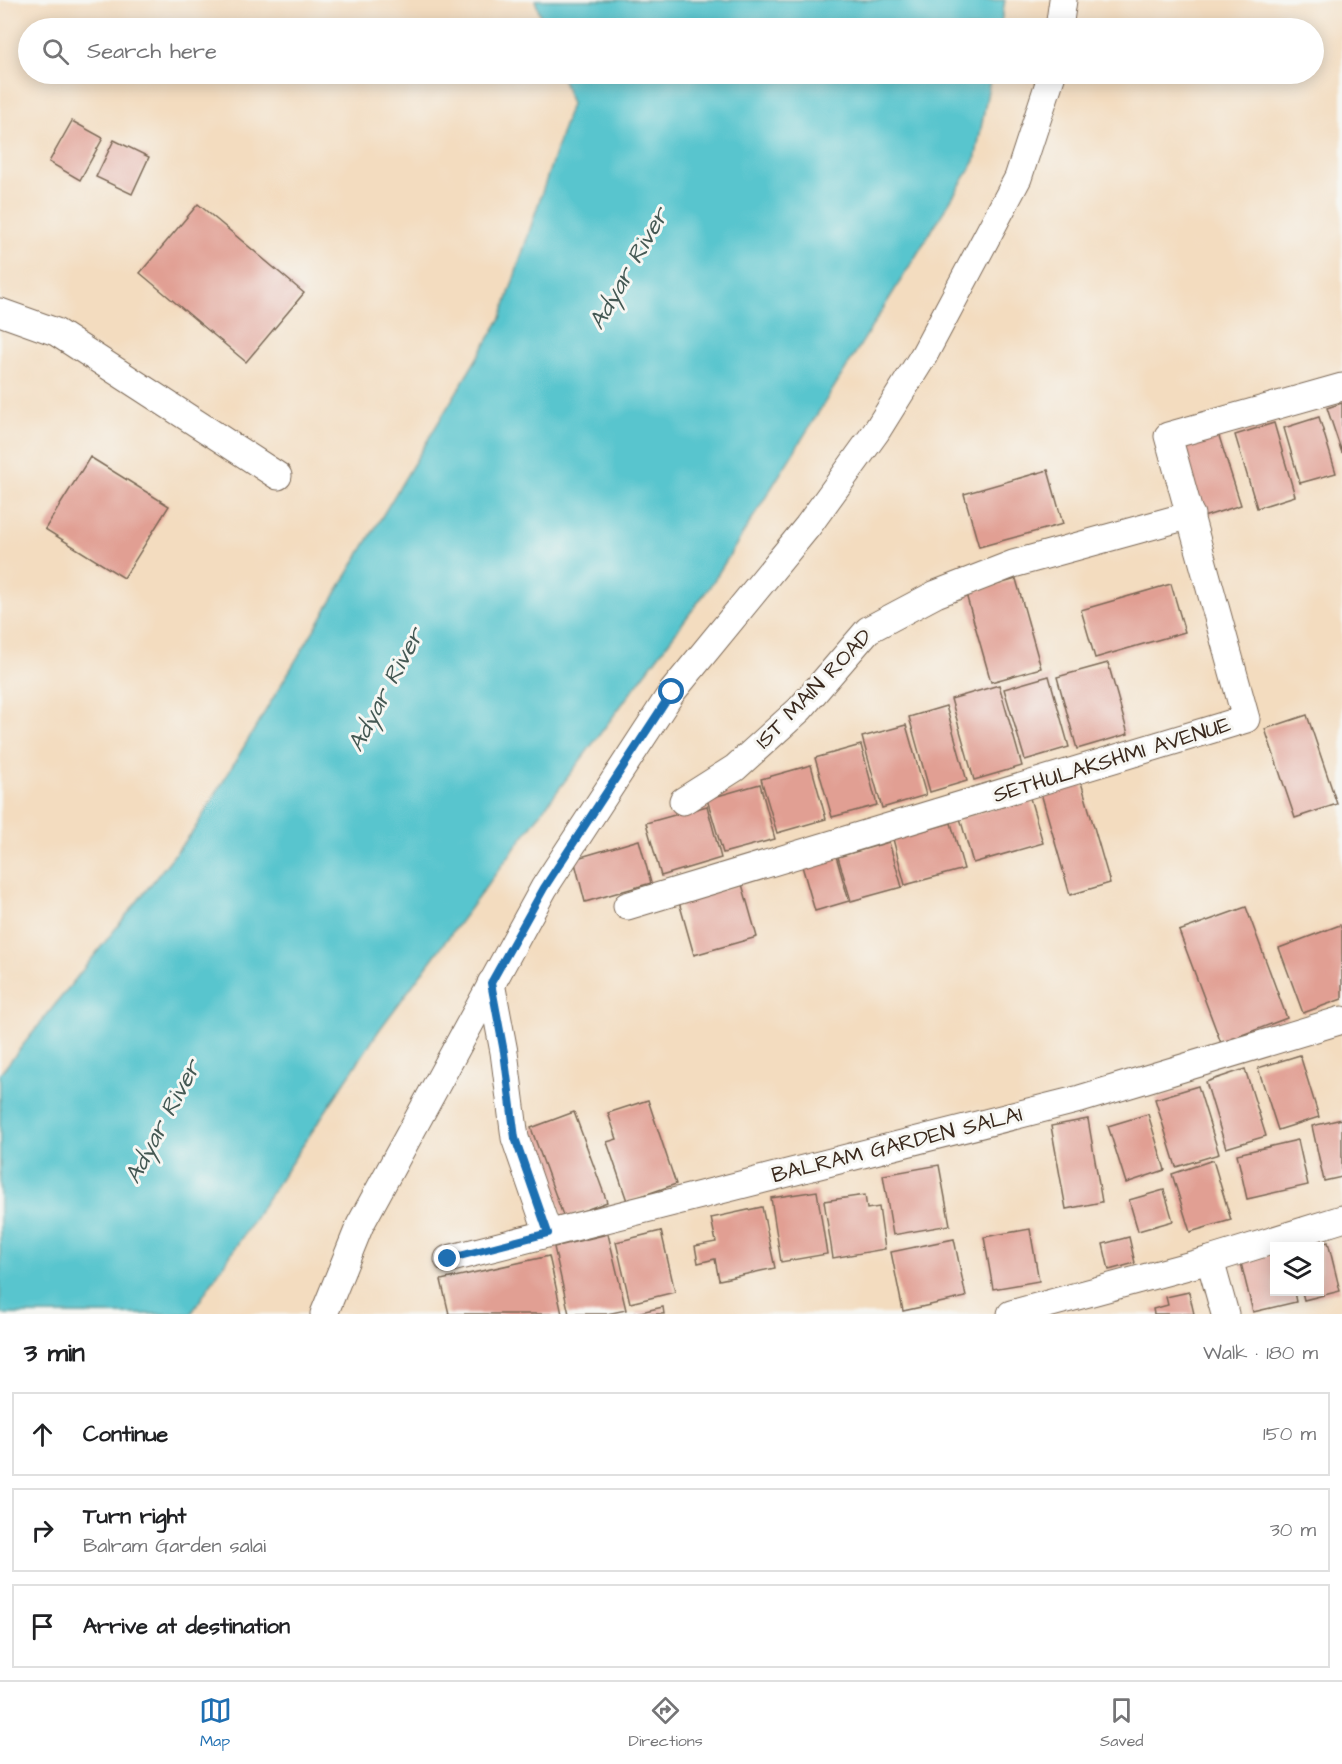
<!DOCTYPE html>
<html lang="en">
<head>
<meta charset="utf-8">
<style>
  :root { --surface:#fff; --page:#f2f2f2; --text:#202124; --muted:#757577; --line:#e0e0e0; --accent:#1f6fb2 }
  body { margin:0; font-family:"Architects Daughter",sans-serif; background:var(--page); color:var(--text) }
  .controls { position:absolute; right:18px; bottom:18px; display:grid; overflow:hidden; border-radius:0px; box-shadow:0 3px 15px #0003 }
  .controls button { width:54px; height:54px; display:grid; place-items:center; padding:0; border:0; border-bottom:2px solid var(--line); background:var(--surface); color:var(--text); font:30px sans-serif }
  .stop { position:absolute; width:18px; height:18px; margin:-14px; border:4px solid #1f6fb2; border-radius:50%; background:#fff }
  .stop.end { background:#1f6fb2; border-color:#fff; box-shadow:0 2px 6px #0008 }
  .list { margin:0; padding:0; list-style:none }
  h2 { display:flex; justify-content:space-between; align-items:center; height:78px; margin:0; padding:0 24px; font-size:26px }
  h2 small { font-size:20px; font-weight:400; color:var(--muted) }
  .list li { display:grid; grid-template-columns:39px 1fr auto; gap:18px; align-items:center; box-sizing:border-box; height:84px; margin:0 12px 12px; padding:0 12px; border:2px solid var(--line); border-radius:0px }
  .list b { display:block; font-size:22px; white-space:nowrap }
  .list p { margin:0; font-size:20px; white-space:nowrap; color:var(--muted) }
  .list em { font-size:20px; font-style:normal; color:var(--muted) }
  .icon { flex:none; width:33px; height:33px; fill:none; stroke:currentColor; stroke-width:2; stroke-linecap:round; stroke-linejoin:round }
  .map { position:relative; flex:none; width:1342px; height:1314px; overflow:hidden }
  .search { position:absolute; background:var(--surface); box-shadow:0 3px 15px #0003; left:18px; right:18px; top:18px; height:66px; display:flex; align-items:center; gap:15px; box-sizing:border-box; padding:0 21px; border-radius:33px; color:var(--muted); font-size:22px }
  .sheet { height:366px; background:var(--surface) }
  nav { display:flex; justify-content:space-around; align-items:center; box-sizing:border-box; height:84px; border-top:2px solid var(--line); background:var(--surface); font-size:16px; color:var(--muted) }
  nav a { display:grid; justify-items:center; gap:3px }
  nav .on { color:var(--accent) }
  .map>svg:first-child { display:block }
</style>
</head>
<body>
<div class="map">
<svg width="1342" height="1314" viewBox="0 0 1342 1314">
  <rect width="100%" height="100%" fill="#f6f6f2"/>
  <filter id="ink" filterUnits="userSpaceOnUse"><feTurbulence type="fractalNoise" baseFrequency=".0167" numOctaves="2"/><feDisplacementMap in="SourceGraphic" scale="12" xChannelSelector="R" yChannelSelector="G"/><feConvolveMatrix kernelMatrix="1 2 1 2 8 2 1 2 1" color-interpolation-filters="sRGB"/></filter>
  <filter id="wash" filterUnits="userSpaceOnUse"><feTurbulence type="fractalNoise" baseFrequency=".008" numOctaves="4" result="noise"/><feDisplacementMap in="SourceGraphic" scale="24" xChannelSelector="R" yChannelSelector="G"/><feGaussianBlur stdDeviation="1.35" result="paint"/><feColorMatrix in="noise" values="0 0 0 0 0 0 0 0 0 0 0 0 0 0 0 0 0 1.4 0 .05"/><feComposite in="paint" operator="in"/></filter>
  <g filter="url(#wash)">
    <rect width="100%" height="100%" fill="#f3dcbf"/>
    <g fill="#58c5ce" stroke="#4a7876" stroke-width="1.5">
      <path d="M535,0h470l-5,28h-455z"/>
      <path d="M561,74h430l-16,87 -264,424 -331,444 -189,285h-191v-240l194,-244 307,-512 70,-214z"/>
    </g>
    <g id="blocks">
      <g fill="#e19f93">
        <path d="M72,121l31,17 -23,42 -31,-18z"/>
        <path d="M114,140l35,17 -17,37 -36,-17z"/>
        <path d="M198,204l106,89 -58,69 -106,-89z"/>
        <path d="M1342,403v50l-15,-45z"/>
        <path d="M1319,417l17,56 -36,10 -16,-55z"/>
        <path d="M1274,423l21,73 -38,12 -22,-73z"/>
        <path d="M1218,433l23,72 -41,13 -23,-72z"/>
        <path d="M90,457l79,49 -45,72 -79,-49z"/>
        <path d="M1048,470l15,54 -84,23 -15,-53z"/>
        <path d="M1016,579l25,89 -50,14 -25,-88z"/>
        <path d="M1171,584l14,48 -90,26 -14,-48z"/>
        <path d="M1108,663l20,71 -51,15 -20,-72z"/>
        <path d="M1049,676l20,71 -44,13 -21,-71z"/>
        <path d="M999,685l23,81 -48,14 -23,-81z"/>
        <path d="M946,706l21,75 -37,11 -21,-75z"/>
        <path d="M1307,715l30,89 -42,14 -30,-89z"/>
        <path d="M906,725l20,70 -44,13 -20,-71z"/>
        <path d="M861,745l16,60 -45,12 -17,-59z"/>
        <path d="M811,765l15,54 -49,14 -16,-54z"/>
        <path d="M1081,782l29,101 -40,12 -29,-102z"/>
        <path d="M760,784l15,55 -52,14 -16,-54z"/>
        <path d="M1030,798l13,45 -70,20 -13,-45z"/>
        <path d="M707,806l14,52 -60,18 -15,-53z"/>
        <path d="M951,823l13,46 -59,16 -12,-46z"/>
        <path d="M639,840l12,43 -66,19 -11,-43z"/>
        <path d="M889,842l13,45 -51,14 -13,-44z"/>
        <path d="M836,856l13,45 -34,10 -13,-45z"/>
        <path d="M742,884l15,53 -63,18 -15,-53z"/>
        <path d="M1246,907l41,111 -66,25 -42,-112z"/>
        <path d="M1340,925l2,5v69l-39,14 -24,-65z"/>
        <path d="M1300,1055l19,62 -41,13 -20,-62z"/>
        <path d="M1245,1069l21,67 -40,12 -20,-66z"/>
        <path d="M1198,1086l21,68 -43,13 -21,-68z"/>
        <path d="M648,1100l28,84 -49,17 -20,-59 10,-3 -9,-26z"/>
        <path d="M574,1112l33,90 -43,16 -33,-90z"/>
        <path d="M1148,1114l17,56 -39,13 -18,-57z"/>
        <path d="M1088,1119l14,83 -36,7 -15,-83z"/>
        <path d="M1342,1119v58l-18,4 -12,-55z"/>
        <path d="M1298,1140l10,45 -61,14 -10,-45z"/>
        <path d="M1213,1160l18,60 -41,12 -18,-58z"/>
        <path d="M939,1165l11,60 -57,10 -10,-60z"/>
        <path d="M1164,1190l9,31 -35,10 -9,-31z"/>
        <path d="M817,1191l10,63 -46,8 -10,-64z"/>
        <path d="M865,1195l2,14 12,-2 6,42 -52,9 -9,-57z"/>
        <path d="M762,1207l13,61 -56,12 -4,-21 -17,4 -3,-17 21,-4 -5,-24z"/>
        <path d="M1030,1229l9,52 -46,8 -9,-52z"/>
        <path d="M661,1231l14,61 -45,11 -14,-61z"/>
        <path d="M608,1234l18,76 -19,4h-38l-15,-67z"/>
        <path d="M1129,1237l6,26 -26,7 -6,-26z"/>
        <path d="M954,1239l12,58 -63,14 -12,-59z"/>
        <path d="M1328,1242l12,49 -36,9 -2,-8h18v-46h-7z"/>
        <path d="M1274,1254v38h20l2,10 -43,10 -12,-49z"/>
        <path d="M549,1256l13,58h-113l-8,-34z"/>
        <path d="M1189,1292l5,22h-40l-1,-5 15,-4 -2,-8z"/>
        <path d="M663,1307l1,7h-28v-1z"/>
      </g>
    </g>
  </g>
  <g filter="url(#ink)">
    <use href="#blocks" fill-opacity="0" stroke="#7b6856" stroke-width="1.5"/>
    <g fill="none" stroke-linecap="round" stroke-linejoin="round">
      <defs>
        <g id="minor">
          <path d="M1059,28l4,-28"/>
          <path d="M0,312l56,20 222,144"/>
          <path d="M683,801l52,-33 65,-59 68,-79 68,-36 77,-30 178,-49"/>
          <path d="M627,906l619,-187 -78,-283 174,-49"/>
          <path d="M491,983l13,69 11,86 33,95"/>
          <path d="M448,1259l632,-160 262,-79"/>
          <path d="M1210,1260l15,54"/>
          <path d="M324,1314l36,-89 184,-337 128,-196 136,-166 68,-94 48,-77 94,-177 34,-104"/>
          <path d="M1011,1314l199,-54 132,-41"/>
        </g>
      </defs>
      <use href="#minor" stroke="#7b6856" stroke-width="29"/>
      <use href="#minor" stroke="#fff" stroke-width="27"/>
    </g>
  </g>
  <g fill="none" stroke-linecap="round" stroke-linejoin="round" filter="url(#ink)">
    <path stroke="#1f6fb2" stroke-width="8" d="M448,1259l100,-26 -33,-95 -11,-86 -13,-69 53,-95 128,-196"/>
  </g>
  <g text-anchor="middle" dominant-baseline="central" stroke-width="6" stroke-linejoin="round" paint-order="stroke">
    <g font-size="22" fill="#3b2a1e" stroke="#f6f6f2">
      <text transform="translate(814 689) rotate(-46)">1ST MAIN ROAD</text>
      <text transform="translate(1112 760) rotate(-17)">SETHULAKSHMI AVENUE</text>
      <text transform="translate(897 1145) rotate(-14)">BALRAM GARDEN SALAI</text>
    </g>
    <g font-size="24" font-style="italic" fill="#445853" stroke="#f6f6f2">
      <text transform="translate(629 269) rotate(-60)">Adyar River</text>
      <text transform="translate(386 690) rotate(-62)">Adyar River</text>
      <text transform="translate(163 1122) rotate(-62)">Adyar River</text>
    </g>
  </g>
</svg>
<div class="controls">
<button><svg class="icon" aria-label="layers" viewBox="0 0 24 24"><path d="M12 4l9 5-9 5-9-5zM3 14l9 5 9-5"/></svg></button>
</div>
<div class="stop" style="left:672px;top:692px"></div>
<div class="stop end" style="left:448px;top:1259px"></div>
<div class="search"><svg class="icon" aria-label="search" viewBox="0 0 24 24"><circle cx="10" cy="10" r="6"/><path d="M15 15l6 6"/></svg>Search here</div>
</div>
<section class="sheet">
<h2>3 min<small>Walk · 180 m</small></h2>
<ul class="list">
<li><svg class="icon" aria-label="ahead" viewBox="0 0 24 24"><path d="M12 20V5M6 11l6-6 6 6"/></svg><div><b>Continue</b></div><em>150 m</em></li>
<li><svg class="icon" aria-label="right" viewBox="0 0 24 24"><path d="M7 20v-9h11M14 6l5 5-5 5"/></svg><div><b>Turn right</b><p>Balram Garden salai</p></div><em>30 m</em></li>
<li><svg class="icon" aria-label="arrive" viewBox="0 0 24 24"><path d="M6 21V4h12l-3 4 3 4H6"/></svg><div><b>Arrive at destination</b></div></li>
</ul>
</section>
<nav>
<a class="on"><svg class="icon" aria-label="map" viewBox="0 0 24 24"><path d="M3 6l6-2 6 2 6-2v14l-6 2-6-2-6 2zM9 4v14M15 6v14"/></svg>Map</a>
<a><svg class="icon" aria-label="directions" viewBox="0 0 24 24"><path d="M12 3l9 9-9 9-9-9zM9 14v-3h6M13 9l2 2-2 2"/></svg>Directions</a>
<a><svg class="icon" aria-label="saved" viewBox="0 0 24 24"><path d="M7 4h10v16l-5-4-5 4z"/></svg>Saved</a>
</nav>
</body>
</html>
